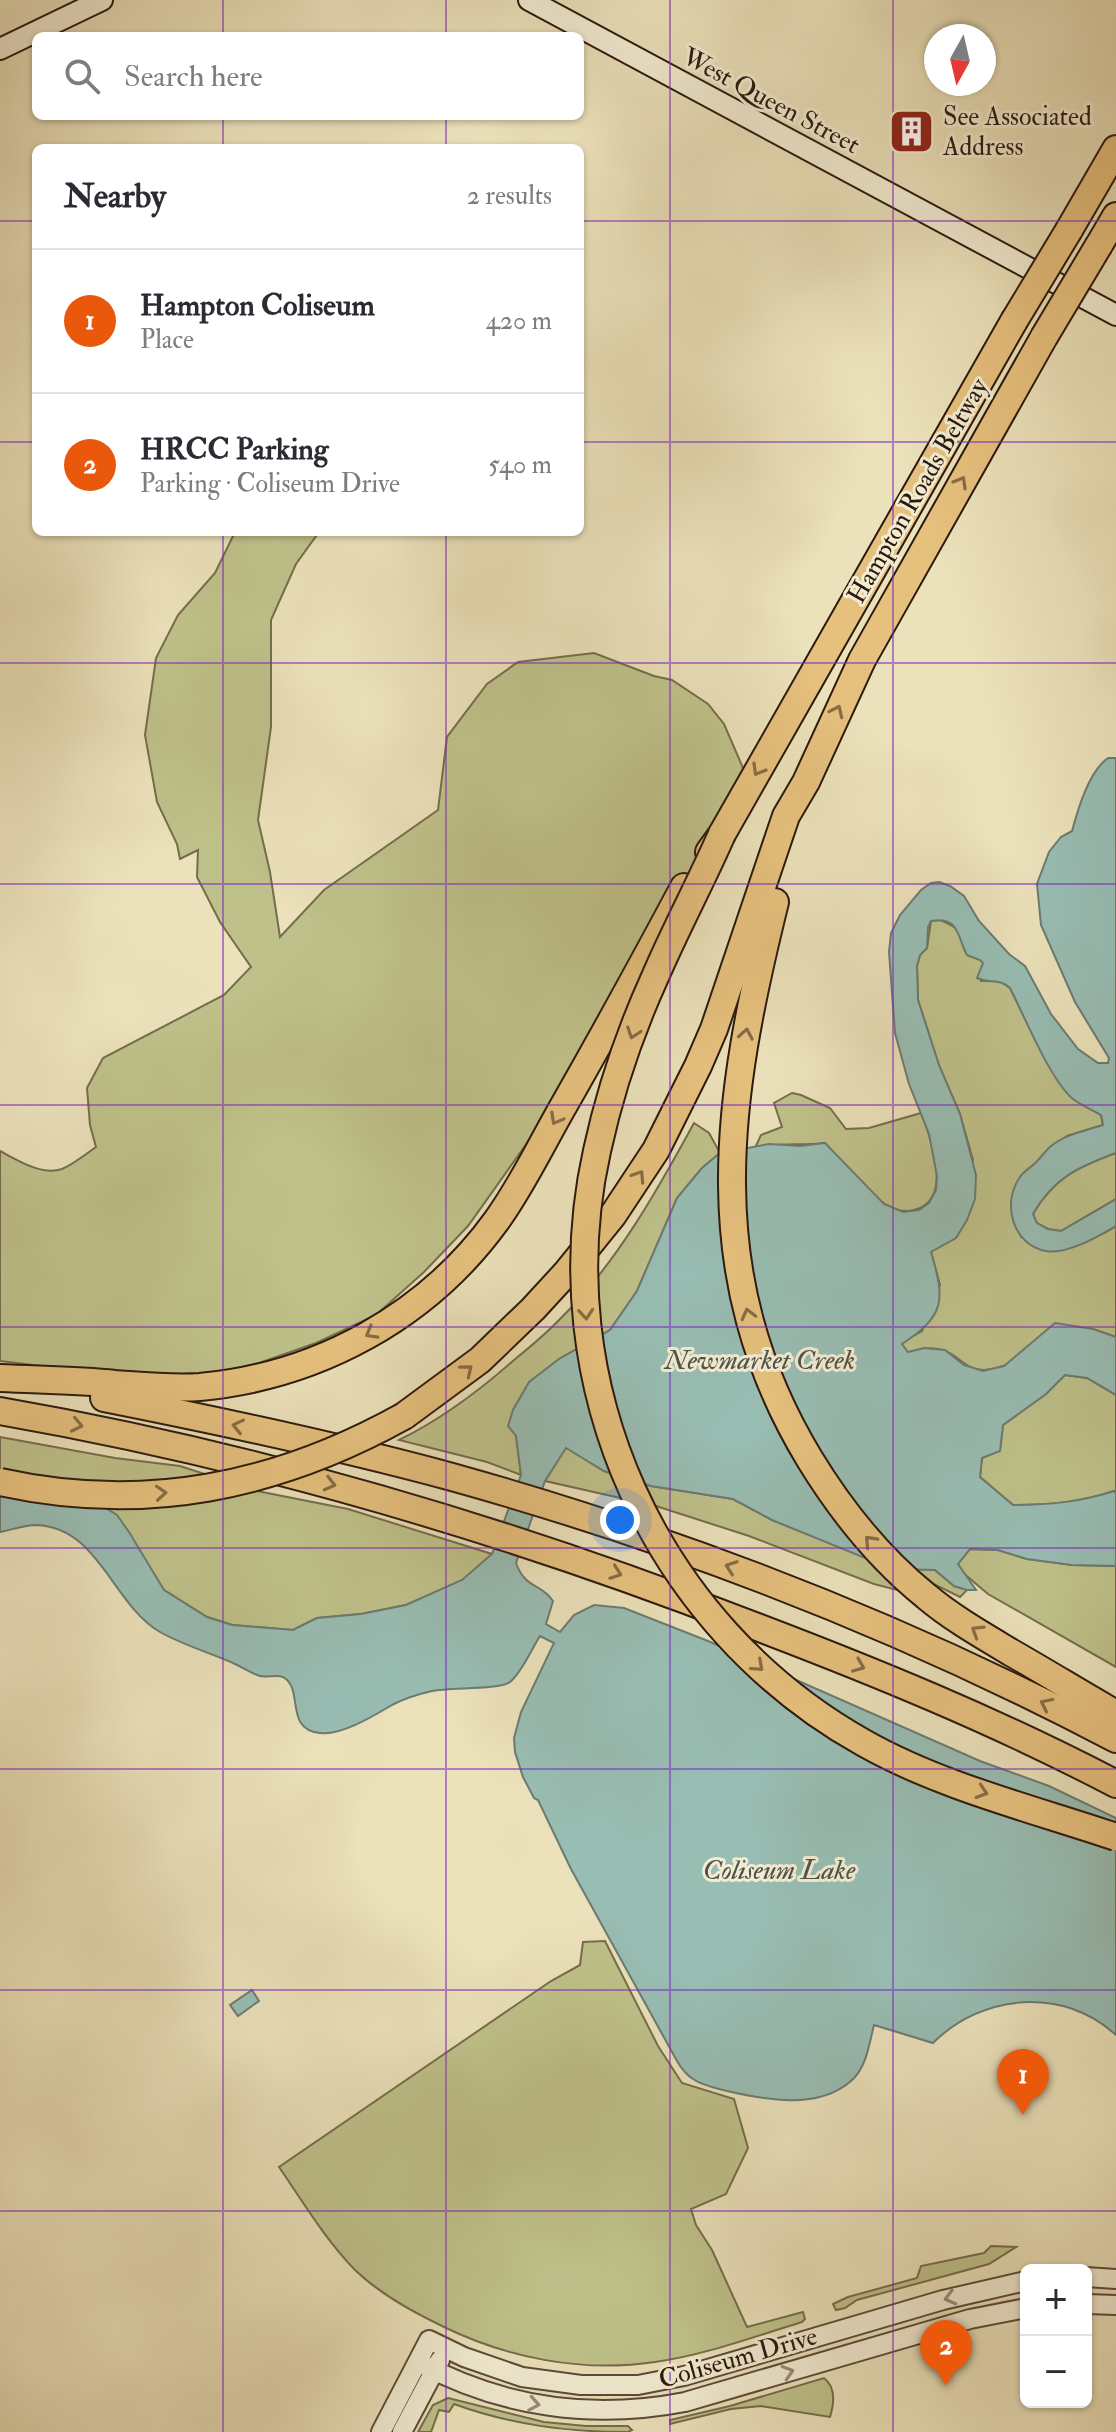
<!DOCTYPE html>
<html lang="en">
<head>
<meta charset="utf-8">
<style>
  :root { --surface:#fff; --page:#f7f7f7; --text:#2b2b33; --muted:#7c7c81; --line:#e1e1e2; --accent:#ea580c }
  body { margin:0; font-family:"IM FELL Double Pica",serif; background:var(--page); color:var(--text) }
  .controls { position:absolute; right:24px; bottom:24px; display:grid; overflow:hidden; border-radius:12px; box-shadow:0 2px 6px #0004 }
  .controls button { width:72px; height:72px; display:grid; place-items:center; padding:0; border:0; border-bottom:2px solid var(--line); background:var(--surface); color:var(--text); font:40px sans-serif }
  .compass { position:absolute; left:924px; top:24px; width:72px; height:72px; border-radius:50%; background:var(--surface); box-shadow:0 2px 6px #0004; rotate:188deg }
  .you { position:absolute; left:620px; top:1520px; width:28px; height:28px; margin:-20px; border:6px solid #fff; border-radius:50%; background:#1a73e8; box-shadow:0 0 0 12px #1a73e833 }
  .badge { display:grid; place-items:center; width:52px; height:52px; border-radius:50%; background:var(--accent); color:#fff; font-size:26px; font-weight:700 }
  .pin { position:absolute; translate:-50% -66px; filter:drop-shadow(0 2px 4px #0008) }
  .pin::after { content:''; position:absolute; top:42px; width:28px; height:24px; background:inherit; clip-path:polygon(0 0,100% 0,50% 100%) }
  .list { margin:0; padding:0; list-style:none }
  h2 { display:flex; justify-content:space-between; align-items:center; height:104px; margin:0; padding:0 32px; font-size:34px }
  h2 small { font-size:26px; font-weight:400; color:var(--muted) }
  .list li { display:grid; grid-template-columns:52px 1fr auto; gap:24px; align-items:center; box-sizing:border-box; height:144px; padding:0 32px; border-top:2px solid var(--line) }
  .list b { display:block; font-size:30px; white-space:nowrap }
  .list p { margin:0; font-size:26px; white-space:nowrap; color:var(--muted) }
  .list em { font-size:26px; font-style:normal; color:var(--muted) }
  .icon { flex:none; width:44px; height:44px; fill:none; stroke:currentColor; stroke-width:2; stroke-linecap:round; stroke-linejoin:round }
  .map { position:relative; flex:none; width:1116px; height:2432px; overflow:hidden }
  .search { position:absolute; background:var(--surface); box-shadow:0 2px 6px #0004; left:32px; top:32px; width:552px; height:88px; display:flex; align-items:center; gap:20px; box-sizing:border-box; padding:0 28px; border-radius:12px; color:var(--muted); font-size:30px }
  .panel { position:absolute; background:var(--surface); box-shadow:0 2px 6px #0004; left:32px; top:144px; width:552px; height:392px; border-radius:12px }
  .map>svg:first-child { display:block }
</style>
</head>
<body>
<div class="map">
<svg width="1116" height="2432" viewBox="0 0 1116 2432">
  <rect width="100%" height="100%" fill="#ebe1ba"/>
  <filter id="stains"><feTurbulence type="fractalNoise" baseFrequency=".0025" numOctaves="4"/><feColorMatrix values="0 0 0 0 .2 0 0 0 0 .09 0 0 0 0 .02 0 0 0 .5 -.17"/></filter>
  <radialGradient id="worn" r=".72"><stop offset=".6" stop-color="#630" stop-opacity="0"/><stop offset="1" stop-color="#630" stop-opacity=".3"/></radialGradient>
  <g fill="#bfc18a" stroke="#756d4c" stroke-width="2">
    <path d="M235,532h84l-23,32 -25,56v107l-13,93 12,52 10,65 44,-47 114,-80 9,-73 40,-53 31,-22 76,-9 60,23 18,4 36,24 16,20 32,74 -165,255 -123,173 -44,46 -48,43 -60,28 -57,20 -53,12 -47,2 -68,-5 -91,-11v-210c17,9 42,25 62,18 12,-5 24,-15 34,-22l-6,-22 -3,-37 16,-30 121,-63 27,-28 -31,-45 -23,-45 1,-27 -18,9 -3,-15 -20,-42 -12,-67 11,-77 22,-43 37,-42z"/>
    <path d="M940,920c26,10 16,14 27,35l14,5 2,3 -2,18h19l10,7 33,67 29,43 29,17 2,10 -36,11 -47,41 1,60 83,-4 12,-7v111l-23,-8c-22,9 -90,42 -110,41 -17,0 -24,-14 -38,-19 -12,-5 -26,-2 -37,2l-7,-10 21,-12 18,-46 -9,-33 42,-92 -13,-46 -21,-48 -21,-66 -1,-34 3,-11 7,-7 4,-27z"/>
    <path d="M792,1093l9,2 29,13 16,21 23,-1 52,-15c10,25 33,88 -7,97 -10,3 -19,0 -29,-6 -17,-10 -45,-45 -60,-61 -23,3 -48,-1 -70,5l6,-13 21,-8 -8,-24z"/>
    <path d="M694,1123l15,10 11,20 -18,15 -25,30 -40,93 -27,39 -51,29 -29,23 -17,28 8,65 -34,-13 -88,-22c43,-21 80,-49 115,-80 16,-13 32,-26 46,-41 56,-55 97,-128 134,-196z"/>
    <path d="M1116,1153v46l-55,32 -13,-2 -12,-6 -3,-9c21,-36 45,-47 83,-61z"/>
    <path d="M1065,1375l22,3 29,17v98l-2,-2c-34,12 -65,14 -101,14l-33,-28 2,-19 18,-8 3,-25 43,-31z"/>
    <path d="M0,1437l115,21 65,8 77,25 91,18 144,45 -30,27 -56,24 -45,9 -44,4 -24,12 -61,-5 -25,-8 -43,-27 -16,-25 -148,-75z"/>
    <path d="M566,1447l38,24 47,15 82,13 39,21 120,48 43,2 19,16 13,4 -7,7 -30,-15 -25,10 -31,-8 -125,-48 -93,-30 -111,-25z"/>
    <path d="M970,1549l28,1 29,9 45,6 44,1v101l-128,-73 -26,-22 -4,-8z"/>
    <path d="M605,1941l53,105 24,37 52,16 14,49 -22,46 -35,15 5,16 16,25 35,77 56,-15 2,7 -3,3c-49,15 -97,33 -147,40 -73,11 -148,-4 -213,-36 -31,-15 -62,-32 -87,-56 -30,-31 -52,-68 -76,-103l272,-186 29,-16 3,-23z"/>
    <path d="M991,2246l25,1 -27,17 -132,36 -12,8 -9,2 -3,-6 15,-7 69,-19 4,-12 63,-13z"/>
    <path d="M824,2378c12,9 10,26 6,39l-69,-11 -30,3 -61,15v-4l60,-14z"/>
    <path d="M448,2398l96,24 42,4h42l4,4 -4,2c-61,0 -116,-7 -174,-28l-5,8 -10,-2 -8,22h-13l15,-27z"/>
  </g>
  <g fill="#98bdb3" stroke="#6c7b71" stroke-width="2">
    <path d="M1108,758h8v395c-38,14 -63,25 -83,61l4,9 11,6 13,2 55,-32v27c-17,10 -49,29 -70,25 -33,-6 -45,-47 -26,-74 3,-5 10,-9 14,-13 6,-5 11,-13 17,-18 15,-12 34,-15 52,-21l-2,-10c-9,-5 -20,-10 -28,-16 -23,-19 -48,-82 -63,-111 -10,-10 -21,-4 -33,-10l6,-15 -3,-3 -13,-5c-10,-18 -7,-39 -36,-34l-3,6 -1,21 -7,7 -3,11 1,34 21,65 21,49 16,61 -1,24 -8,21 -11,18 -25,14c14,48 15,63 -29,92l6,8 16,-4 21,2 19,15 19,6 21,-5 51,-43 38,6 23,8v58l-29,-17 -22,-3 -19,19 -43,31 -3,26 -18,7 -2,19 33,28c36,0 67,-3 101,-14l2,2v73l-44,-1 -45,-6 -29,-9 -28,-1 -12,15 18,26h-9l-13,-4 -19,-16 -43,-1 -120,-49 -39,-21 -82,-13 -47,-15 -38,-23 -21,33 -29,82c10,27 24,19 37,38l-7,23 14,8 14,-17 20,-10 30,3 84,33 272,120 69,25 67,32v217c-53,-49 -134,-41 -183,8l-59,-18c-5,19 -7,42 -23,56 -33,29 -85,19 -124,10 -11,-3 -24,-5 -34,-12 -8,-5 -12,-11 -16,-18l-106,-192 -33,-69 -4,-2 -11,-21 -8,-25 -1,-14 7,-26 33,-69 -14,-7c-9,14 -18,36 -30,46 -12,8 -60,5 -78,9 -13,3 -29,8 -40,14 -17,10 -51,31 -72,28 -33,-3 -19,-38 -32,-52 -7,-9 -19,-3 -28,-5 -10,-3 -18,-9 -27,-13 -25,-11 -50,-18 -73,-31 -48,-28 -61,-105 -124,-107 -12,0 -24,5 -36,7v-42l104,17 13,8 12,17 35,58 43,27 25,8 61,5 24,-12 44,-4 45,-9 56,-25 30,-26 29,-79 -5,-39 -8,-10 5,-16 16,-28 30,-23 51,-29 27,-39 40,-93 25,-30 18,-15 49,-9 31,2 25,-3 59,61 19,8 16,-2 10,-7 7,-13 1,-14 -8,-42 -20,-50 -14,-51 -6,-81 2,-19 9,-18 21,-25 10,-7 8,-1 11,4 14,10 15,25 30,33 16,12 26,48 27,35 20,14h10l1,-5 -34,-56 -34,-77 -4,-41 12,-32 12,-15 11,-6c6,-22 17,-60 36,-73z"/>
    <path d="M252,1990l7,11 -21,15 -8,-11z"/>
  </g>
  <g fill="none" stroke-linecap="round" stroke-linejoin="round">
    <defs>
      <g id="tertiary">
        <path d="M1086,2277l30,2"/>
        <path d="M1086,2304l30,1"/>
        <path d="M418,2362c83,45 174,58 267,40l285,-83 56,-11"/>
        <path d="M381,2432l48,-92 35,17 58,20 59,8h57l46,-9 259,-76 83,-19"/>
        <path d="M402,2432l38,-72"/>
      </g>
      <g id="secondary">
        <path d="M529,0l587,315"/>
        <path d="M0,49l102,-49"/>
      </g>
      <g id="motorway">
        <path d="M1069,230l47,-81"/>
        <path d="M1099,245l17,-29"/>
        <path d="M709,852l13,-18 292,-513"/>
        <path d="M775,902c-49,197 -77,372 34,556 31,51 70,100 117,138 26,22 56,39 86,57 35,20 69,41 104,61"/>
        <path d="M0,1378c38,2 77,2 115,6 28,2 56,5 85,3 118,-11 227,-70 297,-167 26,-36 45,-77 67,-115 41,-72 81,-145 120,-218"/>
        <path d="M104,1398c116,23 234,48 348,79 230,64 453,151 664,262"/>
        <path d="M0,1411c258,45 501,117 744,211 127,48 252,99 372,162"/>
        <path d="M404,1416l76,-56 53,-51 34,-37 46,-57 43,-65 42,-84 16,-37 72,-213 20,-34 56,-122 182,-323"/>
      </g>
    </defs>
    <use href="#tertiary" stroke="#5b4b39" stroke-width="22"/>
    <use href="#secondary" stroke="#2b190e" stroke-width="24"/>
    <use href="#motorway" stroke="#2b190e" stroke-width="30"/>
    <use href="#tertiary" stroke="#f2ecd2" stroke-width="18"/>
    <use href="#secondary" stroke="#f2ecd2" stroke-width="20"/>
    <use href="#motorway" stroke="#e6c07d" stroke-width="26"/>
    <defs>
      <g id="motorway-bridge">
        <path d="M1014,321l55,-91"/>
        <path d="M1044,337l55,-92"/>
        <path d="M722,834c-21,48 -46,94 -67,143 -25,55 -45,114 -58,174 -52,233 58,475 267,592 76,43 169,66 252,94"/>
        <path d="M0,1482c144,32 276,5 404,-66"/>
      </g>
    </defs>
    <use href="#motorway-bridge" stroke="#2b190e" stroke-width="30" stroke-linecap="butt"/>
    <use href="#motorway-bridge" stroke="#e6c07d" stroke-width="26"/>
  </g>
  <defs><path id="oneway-chevron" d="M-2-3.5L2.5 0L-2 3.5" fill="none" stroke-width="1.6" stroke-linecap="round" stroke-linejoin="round" transform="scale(2)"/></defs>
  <g stroke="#886c46">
    <use href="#oneway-chevron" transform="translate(961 482) rotate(-60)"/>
    <use href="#oneway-chevron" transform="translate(837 711) rotate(-65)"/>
    <use href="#oneway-chevron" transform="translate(758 770) rotate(120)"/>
    <use href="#oneway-chevron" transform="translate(633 1033) rotate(109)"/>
    <use href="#oneway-chevron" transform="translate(746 1034) rotate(-80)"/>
    <use href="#oneway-chevron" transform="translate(556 1119) rotate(119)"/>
    <use href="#oneway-chevron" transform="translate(639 1176) rotate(-57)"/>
    <use href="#oneway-chevron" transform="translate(586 1314) rotate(85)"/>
    <use href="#oneway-chevron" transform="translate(748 1314) rotate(-104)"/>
    <use href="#oneway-chevron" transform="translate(371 1333) rotate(150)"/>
    <use href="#oneway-chevron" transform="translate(467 1370) rotate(-39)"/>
    <use href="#oneway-chevron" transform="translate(77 1425) rotate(12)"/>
    <use href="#oneway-chevron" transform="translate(238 1426) rotate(-167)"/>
    <use href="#oneway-chevron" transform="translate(330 1484) rotate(14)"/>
    <use href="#oneway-chevron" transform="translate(161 1493) rotate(-4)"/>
    <use href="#oneway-chevron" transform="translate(870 1541) rotate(-133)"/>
    <use href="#oneway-chevron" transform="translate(731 1567) rotate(-160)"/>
    <use href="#oneway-chevron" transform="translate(616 1573) rotate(20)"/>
    <use href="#oneway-chevron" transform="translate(977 1631) rotate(-148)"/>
    <use href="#oneway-chevron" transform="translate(758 1666) rotate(42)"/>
    <use href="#oneway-chevron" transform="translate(859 1666) rotate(22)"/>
    <use href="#oneway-chevron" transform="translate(1046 1704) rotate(-154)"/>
    <use href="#oneway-chevron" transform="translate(982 1792) rotate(18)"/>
  </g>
  <g stroke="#988d7a">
    <use href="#oneway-chevron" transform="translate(950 2298) rotate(165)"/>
    <use href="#oneway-chevron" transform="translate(788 2372) rotate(-17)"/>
    <use href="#oneway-chevron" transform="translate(534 2404) rotate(10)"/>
  </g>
  <path fill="none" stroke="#7b2cbf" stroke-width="2" stroke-opacity="0.55" d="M223,0v36M446,0v36M670,0v2432M893,0v2432M223,116v32M446,116v32M0,221h36M580,221h536M0,442h36M580,442h536M223,532v1900M446,532v1900M0,663h1116M0,884h1116M0,1105h1116M0,1327h1116M0,1548h1116M0,1769h1116M0,1990h1116M0,2211h1116"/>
  <defs>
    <symbol id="building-square" viewBox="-11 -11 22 22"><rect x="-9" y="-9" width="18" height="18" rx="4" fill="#8f2418" stroke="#f2ecd2"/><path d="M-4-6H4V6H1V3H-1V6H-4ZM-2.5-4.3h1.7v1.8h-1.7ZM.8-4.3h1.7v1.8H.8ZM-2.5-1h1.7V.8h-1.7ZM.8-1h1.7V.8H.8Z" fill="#fff"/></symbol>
  </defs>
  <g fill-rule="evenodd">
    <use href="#building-square" x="886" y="106" width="51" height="51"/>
  </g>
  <g text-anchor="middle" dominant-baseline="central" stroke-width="6" stroke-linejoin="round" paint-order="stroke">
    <g font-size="26" fill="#2b190e" stroke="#f2ecd2">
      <text transform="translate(771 101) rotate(28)">West Queen Street</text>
      <text transform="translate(918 491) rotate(-60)">Hampton Roads Beltway</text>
      <text transform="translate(738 2358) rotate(-16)">Coliseum Drive</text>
    </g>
    <g font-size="26" fill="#2b190e" stroke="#f2ecd2" text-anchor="start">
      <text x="943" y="117">See Associated<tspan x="943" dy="30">Address</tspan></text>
    </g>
    <g font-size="28" font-style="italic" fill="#515248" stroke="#f2ecd2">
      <text x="760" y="1360">Newmarket Creek</text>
      <text x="779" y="1870">Coliseum Lake</text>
    </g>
  </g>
  <rect width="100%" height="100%" filter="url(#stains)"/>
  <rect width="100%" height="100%" fill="url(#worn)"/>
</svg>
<div class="controls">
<button>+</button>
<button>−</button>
</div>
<svg class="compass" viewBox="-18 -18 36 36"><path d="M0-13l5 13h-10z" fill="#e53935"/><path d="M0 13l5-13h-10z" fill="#7c7c81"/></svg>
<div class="you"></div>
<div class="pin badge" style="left:1023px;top:2115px">1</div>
<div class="pin badge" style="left:946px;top:2386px">2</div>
<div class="search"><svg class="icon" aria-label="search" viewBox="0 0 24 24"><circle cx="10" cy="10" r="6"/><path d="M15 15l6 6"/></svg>Search here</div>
<section class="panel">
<h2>Nearby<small>2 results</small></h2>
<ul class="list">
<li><span class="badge">1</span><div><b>Hampton Coliseum</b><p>Place</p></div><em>420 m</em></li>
<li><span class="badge">2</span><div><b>HRCC Parking</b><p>Parking · Coliseum Drive</p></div><em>540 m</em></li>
</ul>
</section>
</div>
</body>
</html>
